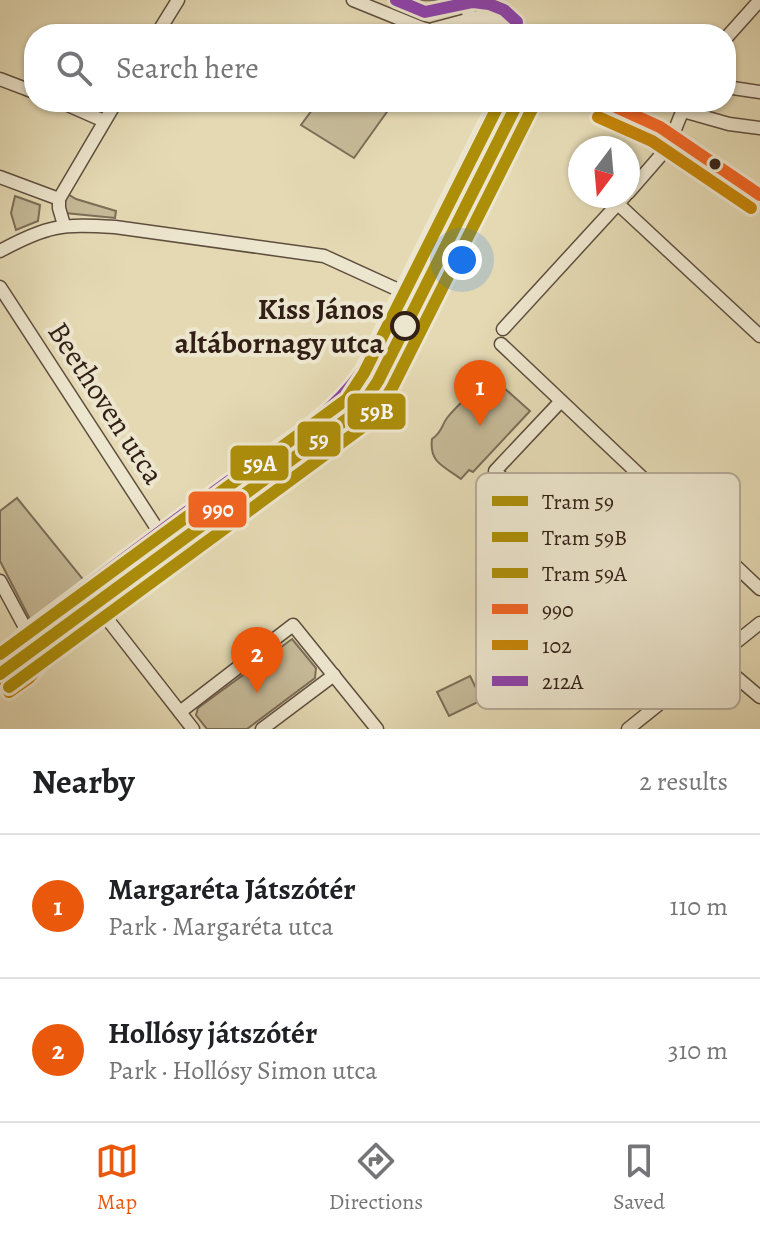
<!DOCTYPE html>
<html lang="en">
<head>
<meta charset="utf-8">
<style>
  :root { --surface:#fff; --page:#f2f2f2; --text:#202124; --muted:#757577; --line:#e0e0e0; --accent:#ea580c }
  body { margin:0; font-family:Alegreya,serif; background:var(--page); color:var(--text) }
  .compass { position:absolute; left:568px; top:136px; width:72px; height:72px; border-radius:50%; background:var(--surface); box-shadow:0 2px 6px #0004; rotate:196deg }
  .you { position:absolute; left:462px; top:260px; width:28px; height:28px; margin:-20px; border:6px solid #fff; border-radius:50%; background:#1a73e8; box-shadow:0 0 0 12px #1a73e833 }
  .badge { display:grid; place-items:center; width:52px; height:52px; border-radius:50%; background:var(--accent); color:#fff; font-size:26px; font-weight:700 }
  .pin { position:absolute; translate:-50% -66px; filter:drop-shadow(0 2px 4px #0008) }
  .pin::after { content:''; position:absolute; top:42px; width:28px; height:24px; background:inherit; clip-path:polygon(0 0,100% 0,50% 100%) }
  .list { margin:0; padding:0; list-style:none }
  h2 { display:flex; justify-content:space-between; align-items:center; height:104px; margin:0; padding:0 32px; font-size:34px }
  h2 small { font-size:26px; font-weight:400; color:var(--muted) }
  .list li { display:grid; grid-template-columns:52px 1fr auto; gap:24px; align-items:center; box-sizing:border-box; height:144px; padding:0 32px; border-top:2px solid var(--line) }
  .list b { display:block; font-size:30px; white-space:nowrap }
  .list p { margin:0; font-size:26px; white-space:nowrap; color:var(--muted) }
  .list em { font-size:26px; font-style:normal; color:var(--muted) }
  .icon { flex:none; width:44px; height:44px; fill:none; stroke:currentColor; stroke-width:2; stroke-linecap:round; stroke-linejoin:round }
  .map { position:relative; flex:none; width:760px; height:729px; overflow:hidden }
  .search { position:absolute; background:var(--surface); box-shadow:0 2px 6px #0004; left:24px; right:24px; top:24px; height:88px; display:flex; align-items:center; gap:20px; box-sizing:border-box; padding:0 28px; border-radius:32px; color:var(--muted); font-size:30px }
  .sheet { height:392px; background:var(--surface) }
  nav { display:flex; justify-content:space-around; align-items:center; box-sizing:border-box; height:112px; border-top:2px solid var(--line); background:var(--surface); font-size:22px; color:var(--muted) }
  nav a { display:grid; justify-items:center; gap:4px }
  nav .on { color:var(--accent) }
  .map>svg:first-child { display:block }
</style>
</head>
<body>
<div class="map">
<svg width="760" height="729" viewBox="0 0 760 729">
  <rect width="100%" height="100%" fill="#e4d9b3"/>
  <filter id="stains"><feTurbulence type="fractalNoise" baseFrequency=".0025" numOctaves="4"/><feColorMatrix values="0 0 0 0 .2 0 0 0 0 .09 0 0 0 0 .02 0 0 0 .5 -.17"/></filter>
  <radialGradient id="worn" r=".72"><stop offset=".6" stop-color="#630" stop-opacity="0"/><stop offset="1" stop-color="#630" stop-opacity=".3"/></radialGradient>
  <g fill="#c6ba98" stroke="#7c6d58" stroke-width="2">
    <path d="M388,0h56v1l-13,17z"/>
    <path d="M318,102h76l-40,56 -53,-33z"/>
    <path d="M66,193l10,6 40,12 -1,7 -50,-5 -2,-14z"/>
    <path d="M15,196l25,9 -2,16 -22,9 -5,-17z"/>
    <path d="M485,371l45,40 -57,61 -4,-2 -8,9c-17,-13 -32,-16 -29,-40 11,-8 9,-13 15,-21 16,-20 26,-22 38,-47z"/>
    <path d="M17,498l69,85 -54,40 -32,-62v-50z"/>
    <path d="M292,639l24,29 -1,10 -68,51h-40l-11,-14 2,-7z"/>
    <path d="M470,676l12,24 -33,16 -12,-24z"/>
  </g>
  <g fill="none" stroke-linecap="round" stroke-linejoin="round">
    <defs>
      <g id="minor">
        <path d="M353,0l69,28 22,6"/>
        <path d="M461,0l20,34"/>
        <path d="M481,0l26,34"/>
        <path d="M433,29l45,-12 17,3"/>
        <path d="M157,34l21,-34"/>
        <path d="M726,38l34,-38"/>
        <path d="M0,79l34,13"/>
        <path d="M726,87l34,5"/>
        <path d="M61,102l43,19"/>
        <path d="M605,102l55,25 100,68"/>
        <path d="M683,111l46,13 31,4"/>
        <path d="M0,177l59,22"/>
        <path d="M628,193l40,-46 18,-45"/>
        <path d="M618,204l142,132"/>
        <path d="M64,225l-5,-17v-9l57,-97"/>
        <path d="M0,251c48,-26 61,-27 115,-24l209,29 92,42"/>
        <path d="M0,287l169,260"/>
        <path d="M503,329l122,-133"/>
        <path d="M501,344l259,245"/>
        <path d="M366,391l3,-17 33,-68 12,-6"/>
        <path d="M561,401l-66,70 208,198"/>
        <path d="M0,581l35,65"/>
        <path d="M94,602l99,127"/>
        <path d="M0,658l15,-10 20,-2"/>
        <path d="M715,659l45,38"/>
        <path d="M0,679l18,-13 17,-20c66,-49 131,-99 197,-147 50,-37 113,-66 145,-121l138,-276"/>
        <path d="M180,712l113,-87 84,104"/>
        <path d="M262,729l72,-54"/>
        <path d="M628,729l132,-106"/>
      </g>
    </defs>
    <use href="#minor" stroke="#5e4e3e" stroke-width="15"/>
    <use href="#minor" stroke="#ede6ce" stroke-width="12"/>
    <defs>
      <g id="bus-1">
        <path d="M605,102l55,25 100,68"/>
        <path d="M0,679l18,-13 17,-20c66,-49 130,-99 197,-147 52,-38 108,-67 145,-121l138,-276"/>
      </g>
      <g id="bus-2">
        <path d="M598,117l54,24 99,67"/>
        <path d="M9,692l20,-14 17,-20c64,-48 127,-96 192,-143 55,-41 115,-71 153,-130l138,-276"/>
      </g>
      <g id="bus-3">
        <path d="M396,0l29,12 48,-10 16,2 15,6 13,12"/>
        <path d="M0,659l25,-26c66,-49 131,-99 197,-147 51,-36 105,-64 141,-116l134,-268"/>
      </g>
    </defs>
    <use href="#bus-1" stroke="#ede6ce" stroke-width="18"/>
    <use href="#bus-2" stroke="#ede6ce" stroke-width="18"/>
    <use href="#bus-3" stroke="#ede6ce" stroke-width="18"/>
    <use href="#bus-1" stroke="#f26522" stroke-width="12"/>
    <use href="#bus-2" stroke="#c68406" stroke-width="12"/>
    <use href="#bus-3" stroke="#8e44ad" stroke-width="12"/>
    <defs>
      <path id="tram-1" d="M0,674l359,-264 19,-29 140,-279"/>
      <path id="tram-2" d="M9,687l362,-266 21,-33 140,-279"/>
      <path id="tram-3" d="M0,654l347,-255 17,-26 136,-271"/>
    </defs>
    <use href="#tram-1" stroke="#ede6ce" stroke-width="18"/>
    <use href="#tram-2" stroke="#ede6ce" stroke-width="18"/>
    <use href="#tram-3" stroke="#ede6ce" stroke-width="18"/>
    <use href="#tram-1" stroke="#ad8e09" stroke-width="12"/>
    <use href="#tram-2" stroke="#ad8e09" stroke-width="12"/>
    <use href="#tram-3" stroke="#ad8e09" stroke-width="12"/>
  </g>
  <circle fill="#322017" stroke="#ede6ce" stroke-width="3" cx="715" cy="164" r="7"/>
  <circle fill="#ede6ce" stroke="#322017" stroke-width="4" cx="405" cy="326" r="13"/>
  <g text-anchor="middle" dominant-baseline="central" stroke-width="8" stroke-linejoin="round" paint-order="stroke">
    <g font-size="30" font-weight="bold" fill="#322017" stroke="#ede6ce" text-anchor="end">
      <text x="384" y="309">Kiss János<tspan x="384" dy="34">altábornagy utca</tspan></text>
    </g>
    <g font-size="30" fill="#322017" stroke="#ede6ce">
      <text transform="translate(106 403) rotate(57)">Beethoven utca</text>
    </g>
  </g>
  <rect x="476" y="473" width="264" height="236" rx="12" fill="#ede6ce" stroke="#b5ab97" stroke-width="2"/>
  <rect x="492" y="496" width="36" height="10" fill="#ad8e09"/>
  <rect x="492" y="532" width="36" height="10" fill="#ad8e09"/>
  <rect x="492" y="568" width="36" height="10" fill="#ad8e09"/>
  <rect x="492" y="604" width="36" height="10" fill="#f26522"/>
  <rect x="492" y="640" width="36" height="10" fill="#c68406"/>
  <rect x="492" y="676" width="36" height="10" fill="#8e44ad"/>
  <g font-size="22" fill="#322017">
    <text x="542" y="509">Tram 59</text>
    <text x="542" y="545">Tram 59B</text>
    <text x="542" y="581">Tram 59A</text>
    <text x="542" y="617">990</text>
    <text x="542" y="653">102</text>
    <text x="542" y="689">212A</text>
  </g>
  <g stroke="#ede6ce" stroke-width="3">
    <rect x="346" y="392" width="61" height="39" rx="8" fill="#ad8e09"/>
    <rect x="296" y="420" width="46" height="38" rx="8" fill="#ad8e09"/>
    <rect x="229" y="444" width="61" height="38" rx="8" fill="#ad8e09"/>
    <rect x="187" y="490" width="61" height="39" rx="8" fill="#f26522"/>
  </g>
  <g font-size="22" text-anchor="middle" font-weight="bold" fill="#fff">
    <text x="377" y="419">59B</text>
    <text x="319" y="447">59</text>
    <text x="260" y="471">59A</text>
    <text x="218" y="517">990</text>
  </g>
  <rect width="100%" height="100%" filter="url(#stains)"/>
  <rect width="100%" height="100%" fill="url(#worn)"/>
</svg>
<svg class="compass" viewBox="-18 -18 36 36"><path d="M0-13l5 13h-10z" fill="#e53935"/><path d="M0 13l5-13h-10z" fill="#757577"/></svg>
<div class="you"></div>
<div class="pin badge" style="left:480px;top:426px">1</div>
<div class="pin badge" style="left:257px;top:693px">2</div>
<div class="search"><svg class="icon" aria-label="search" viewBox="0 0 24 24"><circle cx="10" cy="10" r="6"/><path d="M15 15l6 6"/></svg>Search here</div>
</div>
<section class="sheet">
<h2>Nearby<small>2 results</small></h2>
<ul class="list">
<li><span class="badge">1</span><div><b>Margaréta Játszótér</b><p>Park · Margaréta utca</p></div><em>110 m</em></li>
<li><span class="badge">2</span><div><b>Hollósy játszótér</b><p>Park · Hollósy Simon utca</p></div><em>310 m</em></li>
</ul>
</section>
<nav>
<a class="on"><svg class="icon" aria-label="map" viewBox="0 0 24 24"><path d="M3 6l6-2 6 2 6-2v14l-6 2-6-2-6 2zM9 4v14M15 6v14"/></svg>Map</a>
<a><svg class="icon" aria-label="directions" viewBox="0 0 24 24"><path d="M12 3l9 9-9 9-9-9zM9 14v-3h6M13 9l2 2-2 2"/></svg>Directions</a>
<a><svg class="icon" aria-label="saved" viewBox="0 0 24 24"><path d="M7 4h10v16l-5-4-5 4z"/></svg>Saved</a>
</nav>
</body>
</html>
